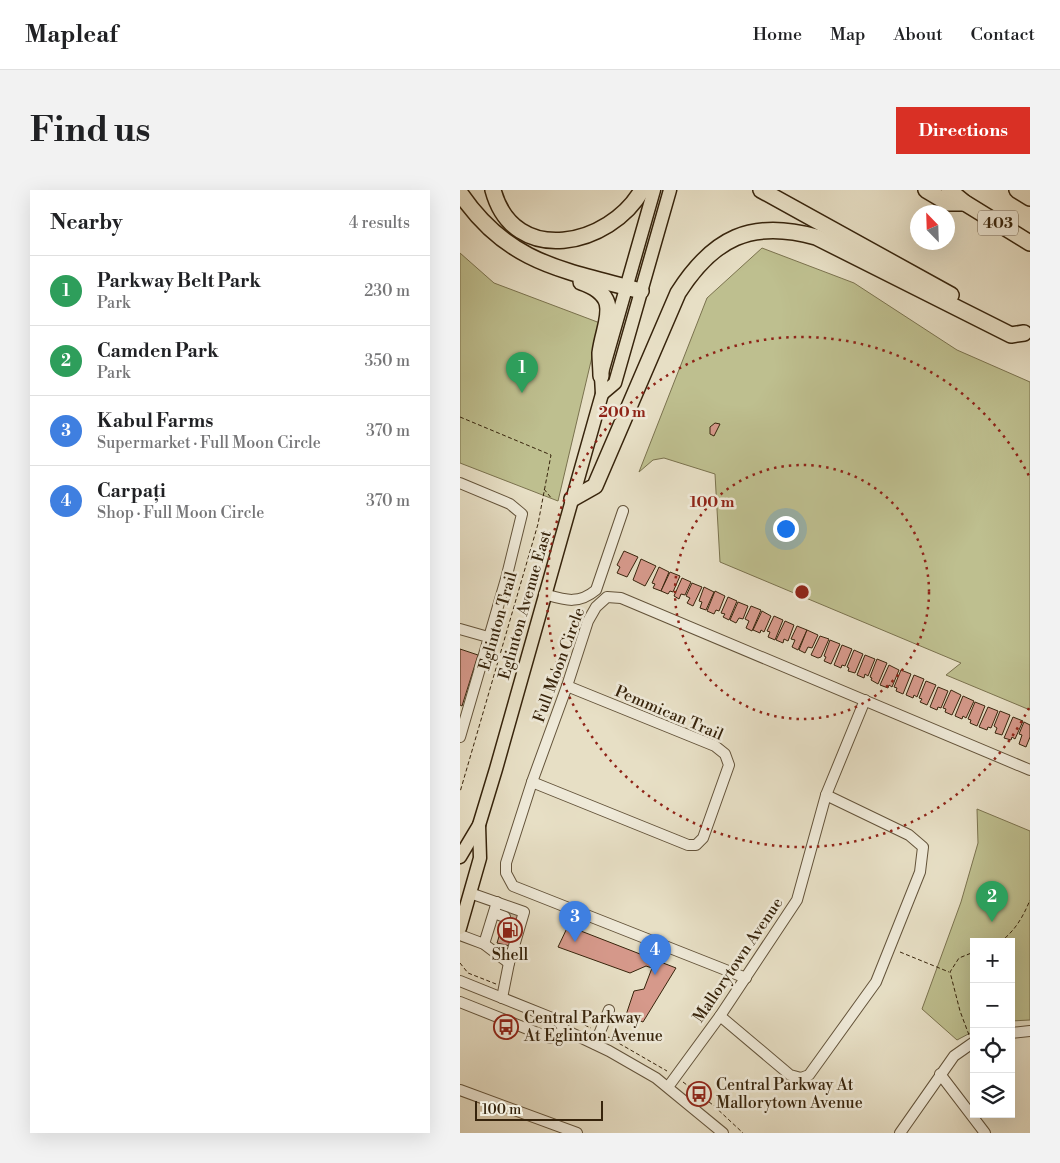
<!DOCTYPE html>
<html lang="en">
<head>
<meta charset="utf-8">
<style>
  :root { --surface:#fff; --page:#f2f2f2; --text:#202124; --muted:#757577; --line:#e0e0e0; --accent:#d93025 }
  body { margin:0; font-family:"Libre Bodoni",serif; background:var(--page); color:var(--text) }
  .controls { position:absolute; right:15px; bottom:15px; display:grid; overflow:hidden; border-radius:0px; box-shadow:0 5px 20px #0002 }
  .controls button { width:45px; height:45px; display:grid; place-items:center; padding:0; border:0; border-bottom:1px solid var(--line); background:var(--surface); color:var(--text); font:25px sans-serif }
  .compass { position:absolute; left:450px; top:15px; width:45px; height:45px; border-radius:50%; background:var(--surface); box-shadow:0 5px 20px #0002; rotate:337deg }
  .scale { position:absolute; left:15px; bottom:12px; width:128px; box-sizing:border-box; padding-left:5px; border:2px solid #37240c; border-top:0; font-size:14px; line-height:18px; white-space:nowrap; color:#37240c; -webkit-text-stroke:4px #efead9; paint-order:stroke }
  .you { position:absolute; left:325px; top:338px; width:18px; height:18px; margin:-12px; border:4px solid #fff; border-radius:50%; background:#1a73e8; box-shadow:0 0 0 8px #1a73e833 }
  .badge { display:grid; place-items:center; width:32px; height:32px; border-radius:50%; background:var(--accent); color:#fff; font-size:16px; font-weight:700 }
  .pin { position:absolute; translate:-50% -41px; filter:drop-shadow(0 1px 2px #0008) }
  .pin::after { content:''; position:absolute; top:26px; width:18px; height:15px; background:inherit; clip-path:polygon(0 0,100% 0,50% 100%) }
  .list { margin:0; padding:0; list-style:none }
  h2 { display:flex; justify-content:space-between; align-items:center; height:65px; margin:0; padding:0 20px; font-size:21px }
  h2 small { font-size:16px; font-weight:400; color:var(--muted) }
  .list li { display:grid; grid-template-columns:32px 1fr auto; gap:15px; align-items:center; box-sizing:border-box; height:70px; padding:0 20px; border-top:1px solid var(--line) }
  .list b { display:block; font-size:19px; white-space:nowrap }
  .list p { margin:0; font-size:16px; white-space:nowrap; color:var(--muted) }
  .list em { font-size:16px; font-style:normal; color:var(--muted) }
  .icon { flex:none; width:28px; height:28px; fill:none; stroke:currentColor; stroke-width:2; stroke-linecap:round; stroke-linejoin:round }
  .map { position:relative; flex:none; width:570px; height:943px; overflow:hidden; border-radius:0px }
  header { display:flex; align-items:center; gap:30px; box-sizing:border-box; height:70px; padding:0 25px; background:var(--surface); border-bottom:1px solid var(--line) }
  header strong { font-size:24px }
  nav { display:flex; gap:28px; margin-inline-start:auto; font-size:18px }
  .intro { display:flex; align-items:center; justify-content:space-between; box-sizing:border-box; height:120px; padding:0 30px }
  h1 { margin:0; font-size:35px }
  .button { padding:12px 22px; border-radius:0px; background:var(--accent); color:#fff; font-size:18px; font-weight:700 }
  main { display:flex; gap:30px; padding:0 30px }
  aside { flex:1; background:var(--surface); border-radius:0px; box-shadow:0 5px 20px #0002 }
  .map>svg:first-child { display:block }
</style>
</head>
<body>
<header>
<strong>Mapleaf</strong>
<nav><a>Home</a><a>Map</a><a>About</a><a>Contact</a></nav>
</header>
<div class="intro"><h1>Find us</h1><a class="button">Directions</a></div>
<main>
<aside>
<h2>Nearby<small>4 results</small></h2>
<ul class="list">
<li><span class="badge" style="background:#2e9e5b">1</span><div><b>Parkway Belt Park</b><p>Park</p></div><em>230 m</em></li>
<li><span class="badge" style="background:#2e9e5b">2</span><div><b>Camden Park</b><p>Park</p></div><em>350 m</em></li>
<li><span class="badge" style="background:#3f7fe0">3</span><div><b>Kabul Farms</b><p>Supermarket · Full Moon Circle</p></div><em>370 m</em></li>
<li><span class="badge" style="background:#3f7fe0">4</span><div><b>Carpați</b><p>Shop · Full Moon Circle</p></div><em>370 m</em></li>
</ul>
</aside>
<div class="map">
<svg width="570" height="943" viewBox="0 0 570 943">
  <rect width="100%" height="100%" fill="#e7dfc5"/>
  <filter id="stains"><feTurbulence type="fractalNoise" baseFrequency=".004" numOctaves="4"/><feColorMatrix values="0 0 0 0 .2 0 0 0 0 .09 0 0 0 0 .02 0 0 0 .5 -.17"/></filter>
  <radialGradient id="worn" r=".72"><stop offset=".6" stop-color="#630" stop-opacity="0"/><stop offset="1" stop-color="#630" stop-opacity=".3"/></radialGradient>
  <g fill="#bebf8f" stroke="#7a724e">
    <path d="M302,58l92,35 103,67 73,32v328l-84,-35 15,-12 -241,-101 -5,-88 -51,-16 -11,2 -14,12 68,-174z"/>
    <path d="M0,63l34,30 106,40 -42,178 -98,-38z"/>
    <path d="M517,619l53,22v189l-19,1v-79h-37v89l-17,9 -35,-31 39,-107 17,-59z"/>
  </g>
  <g fill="#d6998b" stroke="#37240c">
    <path d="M255,233l5,1 -6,12 -4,-2v-7z"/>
    <path d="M164,361l14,6 -11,20 -10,-4 3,-6 -3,-2z"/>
    <path d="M181,369l15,7 -11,20 -12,-6z"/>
    <path d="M199,377l10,5 -8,19 -8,-3 2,-4 -3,-1z"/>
    <path d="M210,382l10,4 -7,16 -3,-1 -2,3 -7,-3z"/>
    <path d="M222,388l9,4 -6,13 -4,-1 -2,5 -5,-3z"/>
    <path d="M232,393l10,4 -9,19 -6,-3 3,-5 -4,-2z"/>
    <path d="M244,397l10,5 -8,18 -6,-2 2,-6 -3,-1z"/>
    <path d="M255,401l10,5 -6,15 -3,-1 -2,4 -7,-3z"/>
    <path d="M268,407l9,4 -8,19 -6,-3 2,-3 -4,-1z"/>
    <path d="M278,412l10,4 -5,13 -4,-1 -3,5 -6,-3z"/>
    <path d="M291,416l10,4 -9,21 -6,-3 3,-7 -4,-2z"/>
    <path d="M302,421l9,5 -7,16 -3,-2 -1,3 -7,-3z"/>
    <path d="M314,426l9,4 -8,20 -7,-3 2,-5 -3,-1z"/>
    <path d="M325,431l9,4 -6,16 -4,-2 -1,4 -7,-3z"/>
    <path d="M337,436l10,4 -9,20 -6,-3 3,-7 -4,-1z"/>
    <path d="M347,440l11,5 -6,13 -4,-1 -3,6 -6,-3z"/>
    <path d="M360,446l9,3 -8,18 -3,1 -7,-3z"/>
    <path d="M370,450l10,4 -9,20 -7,-3 2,-4 -2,-1z"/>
    <path d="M382,455l10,4 -7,17 -3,-1 -1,3 -7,-3z"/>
    <path d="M0,459l18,6 -16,51 -2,-1z"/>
    <path d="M394,460l9,4 -8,19 -7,-2 1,-3 -2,-1z"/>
    <path d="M405,465l10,4 -7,17 -3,-2 -1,4 -7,-3z"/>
    <path d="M417,469l10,4 -9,21 -7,-4 1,-2 -2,-1z"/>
    <path d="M429,475l10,5 -7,17 -3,-2 -1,3 -8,-3z"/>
    <path d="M441,480l10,4 -8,20 -7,-3 1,-3 -3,-1z"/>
    <path d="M454,485l10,4 -7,18 -3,-2 -1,3 -7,-3z"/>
    <path d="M466,491l10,4 -9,20 -7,-3 2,-3 -3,-1z"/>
    <path d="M478,497l10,4 -7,17 -3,-1 -1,3 -7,-3z"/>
    <path d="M491,500l10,5 -9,20 -7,-3 1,-3 -3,-1z"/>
    <path d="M503,506l11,5 -8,17 -3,-2 -1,3 -7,-3z"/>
    <path d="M515,512l10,4 -8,20 -7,-3 1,-3 -3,-1z"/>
    <path d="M528,517l10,4 -7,17 -3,-1 -1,3 -8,-3z"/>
    <path d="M540,521l10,4 -8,20 -7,-2 2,-5 -3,-2z"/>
    <path d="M553,527l10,4 -8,18 -3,-2 -1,3 -7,-2z"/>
    <path d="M564,532l6,3v12l-4,10 -7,-3 3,-9 -3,-1z"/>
    <path d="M47,720l12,4 -9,32 -13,-3z"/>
    <path d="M108,736l108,42 -33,54 -17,-7 8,-24 10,-2 8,-21 -6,-2 -16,7 -72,-26z"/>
  </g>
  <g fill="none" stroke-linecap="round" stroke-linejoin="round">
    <g stroke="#c4baa0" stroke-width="10" stroke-dasharray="10 5" stroke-linecap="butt">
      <path d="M45,727l12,3"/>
      <path d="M42,738l12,3"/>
      <path d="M40,746l12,3"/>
    </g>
    <defs>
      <g id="minor">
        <path d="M0,293l50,21 12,10 -16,65 -46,158"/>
        <path d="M84,404c21,6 34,11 52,-4l27,-79"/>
        <path d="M0,439l28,8"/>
        <path d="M72,592l156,63h8l7,-7 26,-73 -4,-11 -10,-8 -148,-60"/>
        <path d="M10,703l54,19 -15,51 -7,35"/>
        <path d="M34,723l11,4"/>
        <path d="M0,745l24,9 25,19"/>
        <path d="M24,754l13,-42"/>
        <path d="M286,788l-233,-92 -7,-13v-10l26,-81 35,-96 21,-65 8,-14 11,-10 14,1 409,172"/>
        <path d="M0,791l97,39 8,10 44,21 47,27 67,55"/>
        <path d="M0,812l90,36 15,-8"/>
        <path d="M260,826l70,59 11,3 8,-3 67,-93 44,-110 3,-25 -14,-12 -83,-40"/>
        <path d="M551,843l19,-2"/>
        <path d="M135,854l14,-34"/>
        <path d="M480,884l45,59"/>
        <path d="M208,897l52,-71 77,-116 29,-105 39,-95"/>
        <path d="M0,900l117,43"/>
        <path d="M440,943l54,-77 20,-14"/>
      </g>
      <g id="major">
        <path d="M142,204l13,-11 55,-193"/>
        <path d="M0,667l19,-32 17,-56 106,-375 -1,-18 53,-186"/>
        <path d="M0,738l20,-70 -1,-33"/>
      </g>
      <g id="highway">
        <path d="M33,0c21,78 117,56 149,0"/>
        <path d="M301,0l190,105"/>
        <path d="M466,0l22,13h17"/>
        <path d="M489,0l16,13 65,40"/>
        <path d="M557,0l13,8"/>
        <path d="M0,3c48,71 104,77 181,98"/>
        <path d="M121,92c43,15 23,39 19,71 0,7 1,16 1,23"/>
        <path d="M112,309l23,-13 83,-193c35,-55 73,-74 138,-56l195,98 13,-2"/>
      </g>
    </defs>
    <use href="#minor" stroke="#63533a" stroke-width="12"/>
    <use href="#major" stroke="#37240c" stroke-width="15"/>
    <use href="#highway" stroke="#37240c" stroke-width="18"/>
    <g stroke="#37240c" stroke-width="1" stroke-dasharray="4 2.5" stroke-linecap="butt">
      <path d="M0,227l91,38 -13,69 -78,268"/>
      <path d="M84,299l8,10"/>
      <path d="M90,479l10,3"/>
      <path d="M540,752c15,-11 23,-25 30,-42"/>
      <path d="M440,762l49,20"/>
      <path d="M0,773l8,10 28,11"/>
      <path d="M107,827l24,11"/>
      <path d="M509,845l-9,-24 -10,-39 9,-14 15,-6"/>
      <path d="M148,847l59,34"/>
      <path d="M223,892l30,23 30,28"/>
    </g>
    <use href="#minor" stroke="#efead9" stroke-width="10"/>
    <use href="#major" stroke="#e7dfc5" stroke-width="12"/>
    <use href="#highway" stroke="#e7dfc5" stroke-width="15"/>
  </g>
  <g fill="none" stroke="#8f2418" stroke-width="2.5" stroke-dasharray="2.5 5">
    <circle cx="342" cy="402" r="127"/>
    <path d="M569 518A255 255 0 1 1 569 286"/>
  </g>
  <defs>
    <symbol id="fuel-ring" viewBox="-11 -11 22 22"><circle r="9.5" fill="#efead9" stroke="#8f2418" stroke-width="1.5"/><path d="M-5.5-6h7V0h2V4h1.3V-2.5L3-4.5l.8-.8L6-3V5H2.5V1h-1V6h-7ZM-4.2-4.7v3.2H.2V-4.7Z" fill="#8f2418"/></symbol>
    <symbol id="bus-ring" viewBox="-11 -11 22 22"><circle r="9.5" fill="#efead9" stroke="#8f2418" stroke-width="1.5"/><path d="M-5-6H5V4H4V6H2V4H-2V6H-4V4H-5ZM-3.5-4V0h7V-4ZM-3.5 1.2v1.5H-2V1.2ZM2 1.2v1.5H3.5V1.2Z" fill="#8f2418"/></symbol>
  </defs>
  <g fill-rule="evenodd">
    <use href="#fuel-ring" x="36" y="726" width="28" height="28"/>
    <use href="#bus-ring" x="32" y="823" width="28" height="28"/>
    <use href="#bus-ring" x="225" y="890" width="28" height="28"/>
  </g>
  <g text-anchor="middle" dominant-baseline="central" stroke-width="5" stroke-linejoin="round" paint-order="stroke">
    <rect fill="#efead9" stroke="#6e5f4a" stroke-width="1" x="518" y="20.5" width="40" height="25" rx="4"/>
    <g font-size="15" font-weight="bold" fill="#37240c">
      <text x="538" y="33">403</text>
    </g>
    <g font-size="16" fill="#37240c" stroke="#efead9">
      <text transform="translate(65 415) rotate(-74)">Eglinton Avenue East</text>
      <text transform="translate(38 431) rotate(-74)">Eglinton Trail</text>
      <text transform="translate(99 475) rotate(-70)">Full Moon Circle</text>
      <text transform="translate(209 523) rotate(23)">Pemmican Trail</text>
      <text transform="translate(278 770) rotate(-56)">Mallorytown Avenue</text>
    </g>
    <g font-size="16" fill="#37240c" stroke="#efead9" text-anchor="start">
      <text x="50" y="765" text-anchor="middle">Shell</text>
      <text x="64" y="828">Central Parkway<tspan x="64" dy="18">At Eglinton Avenue</tspan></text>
      <text x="256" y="895">Central Parkway At<tspan x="256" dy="18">Mallorytown Avenue</tspan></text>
    </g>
  </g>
  <circle cx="342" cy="402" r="8" fill="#8f2418" stroke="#efead9" stroke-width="2.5"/>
  <g font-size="15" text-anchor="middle" font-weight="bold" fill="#8f2418" stroke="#efead9" stroke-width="5" stroke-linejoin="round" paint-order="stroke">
    <text x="162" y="227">200 m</text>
    <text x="252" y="317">100 m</text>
  </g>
  <rect width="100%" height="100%" filter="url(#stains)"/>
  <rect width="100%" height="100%" fill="url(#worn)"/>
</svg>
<div class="controls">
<button>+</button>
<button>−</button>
<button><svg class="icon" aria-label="locate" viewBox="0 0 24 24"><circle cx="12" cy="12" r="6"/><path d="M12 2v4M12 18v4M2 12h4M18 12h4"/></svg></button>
<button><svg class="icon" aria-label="layers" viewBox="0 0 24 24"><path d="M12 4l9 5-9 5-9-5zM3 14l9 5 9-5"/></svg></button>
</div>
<svg class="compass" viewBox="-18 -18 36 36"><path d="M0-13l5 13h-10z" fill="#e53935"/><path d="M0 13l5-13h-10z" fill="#757577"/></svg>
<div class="scale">100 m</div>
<div class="you"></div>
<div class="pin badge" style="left:62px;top:203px;background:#2e9e5b">1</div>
<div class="pin badge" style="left:532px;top:732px;background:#2e9e5b">2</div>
<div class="pin badge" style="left:115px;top:752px;background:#3f7fe0">3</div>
<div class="pin badge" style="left:195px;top:785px;background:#3f7fe0">4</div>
</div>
</main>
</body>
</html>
